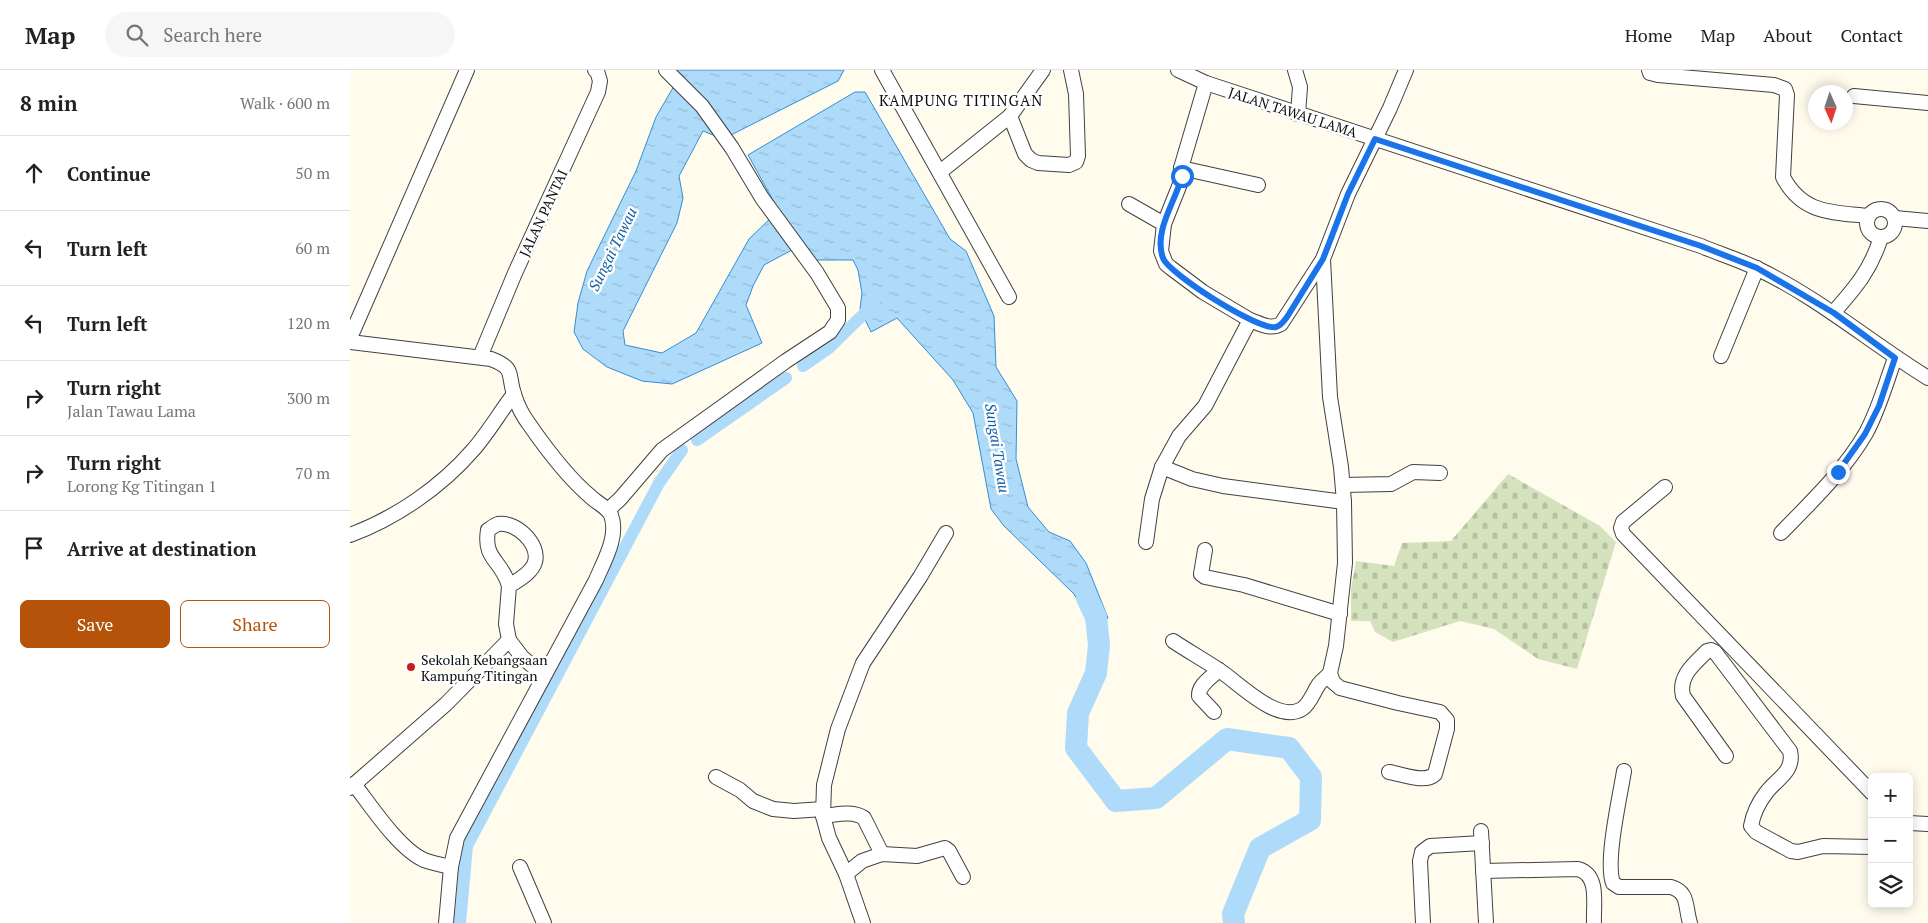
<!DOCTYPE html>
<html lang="en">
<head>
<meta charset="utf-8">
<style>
  :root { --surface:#fff; --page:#f6f6f6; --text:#222; --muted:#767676; --line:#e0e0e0; --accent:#b45309 }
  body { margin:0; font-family:"PT Serif",serif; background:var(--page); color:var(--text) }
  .controls { position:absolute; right:15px; bottom:15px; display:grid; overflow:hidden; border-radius:8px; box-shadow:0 2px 12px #0003 }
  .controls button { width:45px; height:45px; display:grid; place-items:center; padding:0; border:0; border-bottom:1px solid var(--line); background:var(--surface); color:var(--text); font:25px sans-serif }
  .compass { position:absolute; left:1458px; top:15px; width:45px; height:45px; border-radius:50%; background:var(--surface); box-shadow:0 2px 12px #0003; rotate:177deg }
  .stop { position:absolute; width:15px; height:15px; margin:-11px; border:4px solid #1a73e8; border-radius:50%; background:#fff }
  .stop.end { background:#1a73e8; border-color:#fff; box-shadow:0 1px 5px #0008 }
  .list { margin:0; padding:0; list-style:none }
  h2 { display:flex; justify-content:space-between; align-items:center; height:65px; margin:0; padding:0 20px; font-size:21px }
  h2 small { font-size:16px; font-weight:400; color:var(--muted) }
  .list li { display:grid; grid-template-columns:32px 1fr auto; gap:15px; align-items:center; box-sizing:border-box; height:75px; padding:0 20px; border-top:1px solid var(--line) }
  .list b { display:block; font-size:19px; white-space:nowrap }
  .list p { margin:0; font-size:16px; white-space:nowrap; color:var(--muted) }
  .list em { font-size:16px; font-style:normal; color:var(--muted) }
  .actions { display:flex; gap:10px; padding:15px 20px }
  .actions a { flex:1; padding:11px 0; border:1px solid var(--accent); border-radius:8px; text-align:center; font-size:18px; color:var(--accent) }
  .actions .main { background:var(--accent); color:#fff }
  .icon { flex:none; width:28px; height:28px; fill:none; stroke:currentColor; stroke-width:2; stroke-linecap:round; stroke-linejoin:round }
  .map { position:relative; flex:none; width:1578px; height:853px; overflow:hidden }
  header { display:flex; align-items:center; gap:30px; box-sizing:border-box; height:70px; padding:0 25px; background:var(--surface); border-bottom:1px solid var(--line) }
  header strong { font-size:24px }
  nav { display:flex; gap:28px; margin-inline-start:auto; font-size:18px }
  .search { width:350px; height:45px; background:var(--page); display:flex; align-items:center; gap:12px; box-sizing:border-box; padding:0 18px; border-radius:28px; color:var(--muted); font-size:19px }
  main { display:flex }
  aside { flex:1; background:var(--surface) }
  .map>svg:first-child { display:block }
</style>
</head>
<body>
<header>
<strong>Map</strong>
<div class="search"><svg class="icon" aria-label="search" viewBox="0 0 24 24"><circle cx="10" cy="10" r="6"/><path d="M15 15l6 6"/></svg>Search here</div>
<nav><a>Home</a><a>Map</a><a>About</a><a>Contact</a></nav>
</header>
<main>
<aside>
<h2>8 min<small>Walk · 600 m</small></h2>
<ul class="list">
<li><svg class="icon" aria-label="ahead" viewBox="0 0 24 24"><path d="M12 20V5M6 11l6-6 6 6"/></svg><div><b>Continue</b></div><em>50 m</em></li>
<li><svg class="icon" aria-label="left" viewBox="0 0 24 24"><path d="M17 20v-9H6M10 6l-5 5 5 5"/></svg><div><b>Turn left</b></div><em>60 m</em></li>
<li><svg class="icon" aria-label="left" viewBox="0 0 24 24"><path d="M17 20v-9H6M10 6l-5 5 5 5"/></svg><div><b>Turn left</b></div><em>120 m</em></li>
<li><svg class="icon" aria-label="right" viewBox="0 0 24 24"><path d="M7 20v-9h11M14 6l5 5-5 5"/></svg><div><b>Turn right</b><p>Jalan Tawau Lama</p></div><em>300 m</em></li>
<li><svg class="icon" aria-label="right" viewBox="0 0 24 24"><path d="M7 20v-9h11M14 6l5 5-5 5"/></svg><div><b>Turn right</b><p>Lorong Kg Titingan 1</p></div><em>70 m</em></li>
<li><svg class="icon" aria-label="arrive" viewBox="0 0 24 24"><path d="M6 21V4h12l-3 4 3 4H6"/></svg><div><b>Arrive at destination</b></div></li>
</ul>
<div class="actions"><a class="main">Save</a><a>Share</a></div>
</aside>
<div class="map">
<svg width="1578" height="853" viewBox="0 0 1578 853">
  <defs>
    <pattern id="cemetery-stones" width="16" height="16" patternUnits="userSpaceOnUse" patternTransform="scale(1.25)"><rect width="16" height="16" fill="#d5e2be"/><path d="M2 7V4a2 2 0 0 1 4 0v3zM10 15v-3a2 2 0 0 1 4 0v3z" fill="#b6c1a2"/></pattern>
    <pattern id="water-ripples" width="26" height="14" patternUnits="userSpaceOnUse" patternTransform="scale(1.25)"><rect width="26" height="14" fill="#afdbfa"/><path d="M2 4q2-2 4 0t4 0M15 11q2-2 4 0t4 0" fill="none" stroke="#95bbd5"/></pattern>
  </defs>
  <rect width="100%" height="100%" fill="#fffcee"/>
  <path fill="url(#cemetery-stones)" d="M1158,404l92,52 16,16 -39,127 -39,-10 -44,-30 -34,-8 -67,21 -18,-10 -5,-11h-19v-32l5,-28 38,5 8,-23 49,-2z"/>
  <path fill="url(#water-ripples)" stroke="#328ed5" d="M327,0h167l-6,11 -115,58 -20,-8 -24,45 4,22 -6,25 -54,108 2,14 37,8 34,-20 53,-94 28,-27 -3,-10 -26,-47 107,-63h10l85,147 16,12 28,65 2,51 21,34 -1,58 12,48 21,25 21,9 16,22 22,55 -19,14 -5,-20 -10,-18 -70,-68 -13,-17 -18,-96 -20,-33 -56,-62 -26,14 -11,-23 2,-16 -4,-23 -5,-10h-55l-6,-10 -28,15 -11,21 -7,19 16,38 -90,41 -30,-3 -35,-14 -24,-18 -9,-17 4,-29 9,-32 49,-100 20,-54 22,-38z"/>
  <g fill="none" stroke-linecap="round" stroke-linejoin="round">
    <g stroke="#afdbfa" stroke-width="12">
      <path d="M453,296l26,-18 45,-44"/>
      <path d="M347,370l89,-62"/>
      <path d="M110,853l7,-77 192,-363 23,-33"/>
    </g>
    <path stroke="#afdbfa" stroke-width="22" d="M737,528l9,19 3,28 -3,28 -18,40 -2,35 40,53 40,-3 71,-59 62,9 22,29 -1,43 -50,28 -27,66 1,9"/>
    <defs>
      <g id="minor">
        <path d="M532,0l127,227"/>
        <path d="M828,0l28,13 495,163c19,8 39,14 57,23 61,29 113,74 170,109"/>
        <path d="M945,0l5,17 -2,27"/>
        <path d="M1299,0l1,3 8,2 116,10 11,4 2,6 -4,82c19,37 49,35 85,39"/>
        <path d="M856,13l-25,85 -1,16 -16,40 -3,27 5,13 5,4 32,24 47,28"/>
        <path d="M1504,26l74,7"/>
        <path d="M660,46l15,38 6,6 7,3 31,2 7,-3 2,-6 -2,-62 -5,-24"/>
        <path d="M831,98l77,17"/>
        <path d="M590,102l70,-56 33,-46"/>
        <path d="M779,134l35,20"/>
        <circle cx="1531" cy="153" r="14"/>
        <path d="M1545,148l33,3"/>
        <path d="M1483,243c22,-25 38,-43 48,-76"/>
        <path d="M0,268l117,-268"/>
        <path d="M0,272l141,17c25,10 16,14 23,35 3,10 9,22 15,30 18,26 38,53 62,73 6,6 16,10 20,18 8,21 -7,46 -15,65l-139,258 -6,29 -5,56"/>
        <path d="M1371,286l36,-88"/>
        <path d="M130,287l35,-84 83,-181 2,-11 -3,-10 -2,-1"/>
        <path d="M812,397l30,12 31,7 121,16"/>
        <path d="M993,415l48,-1 22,-12 27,1"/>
        <path d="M1315,417l-42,35 -2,6 2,6 249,259"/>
        <path d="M258,440l12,-11 42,-49 124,-89 44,-29 8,-12v-12l-21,-35 -55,-75 -30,-50 -30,-42 -36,-36"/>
        <path d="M1431,463c30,-31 63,-62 85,-100 13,-24 20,-50 29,-75"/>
        <path d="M0,465c46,-17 91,-48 123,-85 15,-17 27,-38 41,-56"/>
        <path d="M796,472l6,-43 10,-32 17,-31 26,-30 45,-86c11,4 20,10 31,4l42,-65"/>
        <path d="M855,480l-4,24 4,3 39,8 96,29"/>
        <path d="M159,570l-3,-16 3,-38c9,-6 23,-13 26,-24 5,-18 -19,-41 -37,-38 -3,1 -7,4 -10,6 -5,30 14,30 21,56"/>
        <path d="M823,571c15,10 31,19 46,29 19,12 58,54 83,39 8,-5 12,-18 17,-25 3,-4 8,-7 11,-11"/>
        <path d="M864,642l-15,-16c-1,-11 13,-19 20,-26"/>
        <path d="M1376,686l-43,-60c-5,-20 11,-32 24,-45l4,-1 4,2 75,99c5,21 -14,28 -24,42 -7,9 -13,22 -15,33l5,6 35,19 7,1 25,-6 49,1"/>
        <path d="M1274,701c-4,26 -19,90 -11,112l6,4h52c18,5 14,20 19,36"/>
        <path d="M1039,702c13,2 36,12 46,2l12,-45v-9l-7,-8 -42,-9 -58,-15 -7,-6 -3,-9 6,-27 9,-83 -1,-61 -3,-35 -11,-70 -7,-138 25,-65 42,-86 16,-38"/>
        <path d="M366,707l24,13 13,11 20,8 21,2 29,-2"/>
        <path d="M4,714c17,22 45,65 70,76 8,3 18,5 27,7"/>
        <path d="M0,718l96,-84 63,-64 13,17 21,18"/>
        <path d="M473,746c13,-1 29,-6 41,2l18,36"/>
        <path d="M1559,753l19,1"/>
        <path d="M1131,761l5,92"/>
        <path d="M170,797l24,56"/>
        <path d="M1133,801l95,-2c22,6 15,36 16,54"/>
        <path d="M496,804l16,-13 20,-7 35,2 28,-8 4,3 14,26"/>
        <path d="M513,853l-17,-49 -17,-36 -6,-22 1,-31 14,-56 25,-66 57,-86 26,-44"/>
        <path d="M1073,853l-3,-62 2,-9 8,-6 52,-3"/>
      </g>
    </defs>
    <use href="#minor" stroke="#414141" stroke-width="16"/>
    <use href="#minor" stroke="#fff" stroke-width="14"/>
  </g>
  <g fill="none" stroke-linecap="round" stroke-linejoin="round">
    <path stroke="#1a73e8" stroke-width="6" d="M832,106c-6,25 -29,55 -19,82 6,16 96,73 113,69 5,-1 8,-6 11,-10l36,-58 25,-65 27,-55 326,107 56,22 77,45 61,45 -16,48 -14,28 -27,38"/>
  </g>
  <circle fill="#c61d1f" stroke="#fff" stroke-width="2" cx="61" cy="597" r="5"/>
  <g text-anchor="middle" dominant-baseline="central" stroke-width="5" stroke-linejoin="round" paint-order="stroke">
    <g font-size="14" fill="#0e0e0e" stroke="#fff">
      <text transform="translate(943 42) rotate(18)">JALAN TAWAU LAMA</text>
      <text transform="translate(193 143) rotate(-65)">JALAN PANTAI</text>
    </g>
    <g font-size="14" fill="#0e0e0e" stroke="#fff" text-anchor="start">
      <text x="71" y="589">Sekolah Kebangsaan<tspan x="71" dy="16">Kampung Titingan</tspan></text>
    </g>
    <g font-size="15" letter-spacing="1" fill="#0e0e0e" stroke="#fff">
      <text x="611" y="30">KAMPUNG TITINGAN</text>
    </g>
    <g font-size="15" font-style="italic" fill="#0f5fa7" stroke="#fff">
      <text transform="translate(262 179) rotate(-64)">Sungai Tawau</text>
      <text transform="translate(648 378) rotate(81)">Sungai Tawau</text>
    </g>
  </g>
</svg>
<div class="controls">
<button>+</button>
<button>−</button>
<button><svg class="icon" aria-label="layers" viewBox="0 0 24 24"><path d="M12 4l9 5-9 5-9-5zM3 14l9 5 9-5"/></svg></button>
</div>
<svg class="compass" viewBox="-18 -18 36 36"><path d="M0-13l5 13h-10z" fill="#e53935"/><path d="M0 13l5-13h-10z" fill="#767676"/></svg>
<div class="stop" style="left:832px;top:106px"></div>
<div class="stop end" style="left:1488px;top:402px"></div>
</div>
</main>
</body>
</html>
